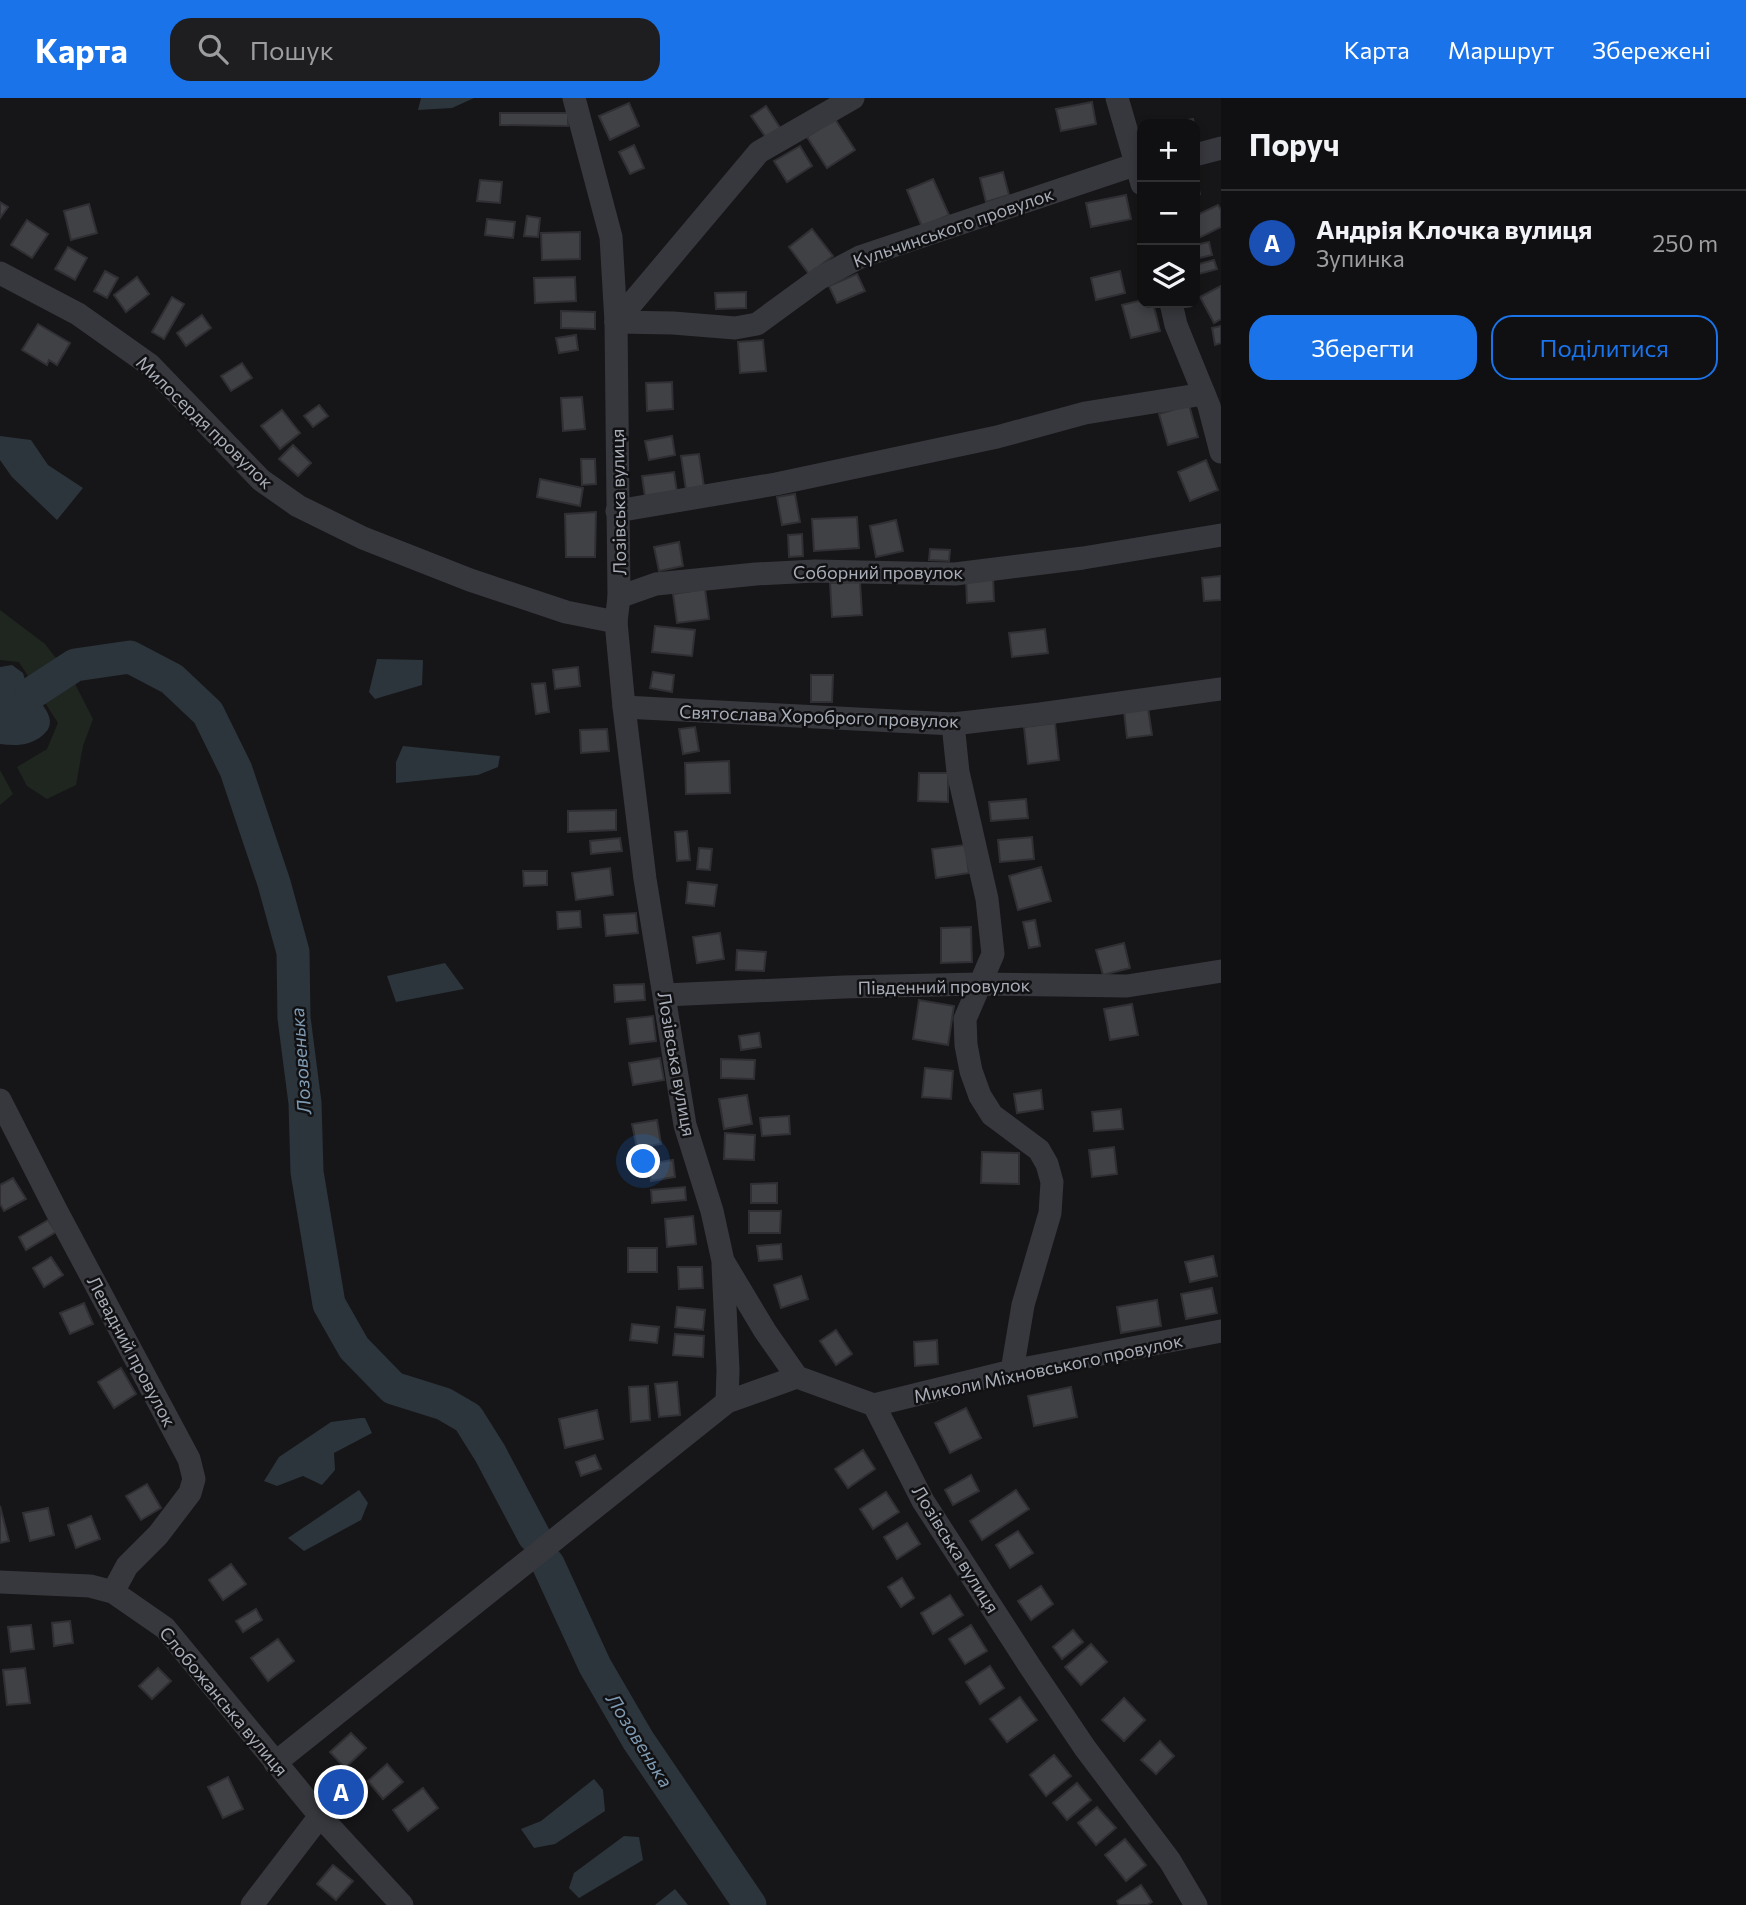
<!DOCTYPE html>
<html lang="uk">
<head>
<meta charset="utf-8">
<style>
  :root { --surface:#101012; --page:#1e1e20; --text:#f1f3f6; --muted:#9c9d9f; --line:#303032; --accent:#1a73e8 }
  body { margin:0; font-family:Commissioner,sans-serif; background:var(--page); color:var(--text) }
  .controls { position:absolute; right:21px; top:21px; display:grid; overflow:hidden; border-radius:14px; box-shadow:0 4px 10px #0003 }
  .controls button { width:63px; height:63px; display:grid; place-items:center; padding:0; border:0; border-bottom:2px solid var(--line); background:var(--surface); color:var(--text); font:35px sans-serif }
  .you { position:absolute; left:644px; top:1064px; width:24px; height:24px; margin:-18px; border:5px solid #fff; border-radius:50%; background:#1a73e8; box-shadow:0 0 0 10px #1a73e833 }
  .badge { display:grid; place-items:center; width:46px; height:46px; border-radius:50%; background:var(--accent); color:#fff; font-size:23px; font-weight:700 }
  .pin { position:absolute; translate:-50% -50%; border:4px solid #fff; box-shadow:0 2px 7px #0006 }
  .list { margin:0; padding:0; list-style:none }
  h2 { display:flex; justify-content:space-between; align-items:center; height:91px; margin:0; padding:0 28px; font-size:30px }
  h2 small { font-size:23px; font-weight:400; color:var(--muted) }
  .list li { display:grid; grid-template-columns:46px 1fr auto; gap:21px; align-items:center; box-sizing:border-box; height:105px; padding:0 28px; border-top:2px solid var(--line) }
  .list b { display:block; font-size:26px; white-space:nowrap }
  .list p { margin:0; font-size:23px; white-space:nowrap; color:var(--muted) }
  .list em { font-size:23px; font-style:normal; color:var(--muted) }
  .actions { display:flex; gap:14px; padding:21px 28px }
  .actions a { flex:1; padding:16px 0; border:2px solid var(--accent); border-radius:21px; text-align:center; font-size:24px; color:var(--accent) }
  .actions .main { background:var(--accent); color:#fff }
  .icon { flex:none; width:38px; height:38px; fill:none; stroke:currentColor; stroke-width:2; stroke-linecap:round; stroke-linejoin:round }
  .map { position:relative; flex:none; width:1221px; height:1807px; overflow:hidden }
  header { display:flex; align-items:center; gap:42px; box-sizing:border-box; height:98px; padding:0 35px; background:var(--accent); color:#fff }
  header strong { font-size:33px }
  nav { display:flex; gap:38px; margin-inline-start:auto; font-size:24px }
  .search { width:490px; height:63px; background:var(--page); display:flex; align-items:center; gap:18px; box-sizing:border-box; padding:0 24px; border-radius:21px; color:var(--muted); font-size:26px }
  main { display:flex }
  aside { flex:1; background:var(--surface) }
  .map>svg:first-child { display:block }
</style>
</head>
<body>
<header>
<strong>Карта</strong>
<div class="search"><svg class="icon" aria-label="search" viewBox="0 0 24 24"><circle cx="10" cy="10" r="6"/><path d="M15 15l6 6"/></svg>Пошук</div>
<nav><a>Карта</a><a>Маршрут</a><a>Збережені</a></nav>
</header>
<main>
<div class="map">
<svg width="1221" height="1807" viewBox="0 0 1221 1807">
  <rect width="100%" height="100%" fill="#161618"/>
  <g fill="#1e261f">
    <path d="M0,512l45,34 28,36 20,39 -10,27 -7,39 -29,14 -20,-13 -10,-19 30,-18 11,-26 -39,-61 -19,-2z"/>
    <path d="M0,672l13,24 -13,11z"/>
  </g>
  <g fill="#2c353c">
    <path d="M421,0h53l-22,10 -34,2z"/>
    <path d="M0,338l31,4 17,25 35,23 -26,32 -45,-43 -12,-17z"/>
    <path d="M377,561l46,1 -1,25 -47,14 -6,-7z"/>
    <path d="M12,567l11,8c2,7 4,14 9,20 10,11 28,28 11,42 -13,11 -27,11 -43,9v-77z"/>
    <path d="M403,648l97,10 -2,11 -20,8 -82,8v-21z"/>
    <path d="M445,865l19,26 -68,13 -9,-26z"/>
    <path d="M361,1320h4l7,15 -38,20 1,17 -13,15 -19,-9 -26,10 -13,-5 15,-24 52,-35z"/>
    <path d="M359,1392l9,13 -7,17 -57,31 -16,-13z"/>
    <path d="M594,1681l9,11 2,21 -50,33 -21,4 -13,-19 20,-8z"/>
    <path d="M624,1738l15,1 4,23 -64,38 -10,-10 5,-15z"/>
    <path d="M675,1791l13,16h-33z"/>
  </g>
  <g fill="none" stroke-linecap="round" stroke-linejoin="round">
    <g stroke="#2c353c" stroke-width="33">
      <path d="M32,595l43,-28 55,-8 42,22 36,34 28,57 38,113 19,69 1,66 11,85 2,69 22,132 25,44 39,40 51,16 24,14 22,35 44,83"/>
      <path d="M548,1466l47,102 43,74 112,165"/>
    </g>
  </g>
  <g fill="#404145" stroke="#303034" stroke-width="2">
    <path d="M1092,4l4,22 -35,7 -5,-22z"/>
    <path d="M629,5l10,23 -29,14 -11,-24z"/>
    <path d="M766,8l15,23 -14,10 -16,-23z"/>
    <path d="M500,15h68v13l-68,-1z"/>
    <path d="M835,21l20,31 -28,18 -20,-31z"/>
    <path d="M1193,21l1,5h-27z"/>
    <path d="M634,47l10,23 -14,6 -11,-22z"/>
    <path d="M800,48l12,20 -25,16 -13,-21z"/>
    <path d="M1003,74l6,23 -23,7 -6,-24z"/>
    <path d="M1195,78l5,18 -5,1z"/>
    <path d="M933,81l16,36 -27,12 -15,-37z"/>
    <path d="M480,82l22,2 -2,21 -23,-2z"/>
    <path d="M1126,97l5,24 -40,8 -5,-24z"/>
    <path d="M0,104l8,5 -8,11z"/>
    <path d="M89,106l8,29 -26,7 -7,-29z"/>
    <path d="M1218,107l3,5v17l-26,13v-24z"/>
    <path d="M527,118l13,2 -2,19 -14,-1z"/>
    <path d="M487,121l28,3 -2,16 -28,-3z"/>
    <path d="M27,122l21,14 -16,24 -21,-13z"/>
    <path d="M812,131l21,27 -24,18 -20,-27z"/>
    <path d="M580,134v27l-38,1 -1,-27z"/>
    <path d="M1209,144l3,13 -17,4v-14z"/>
    <path d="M68,149l19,11 -12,22 -20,-11z"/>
    <path d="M1214,162l3,9 -22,6v-10z"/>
    <path d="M105,173l13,7 -11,20 -13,-7z"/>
    <path d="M1120,173l5,22 -29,7 -5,-22z"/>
    <path d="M857,176l8,17 -28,12 -8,-17z"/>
    <path d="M137,179l12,17 -23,18 -12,-17z"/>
    <path d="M575,179l1,24 -41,2 -1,-25z"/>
    <path d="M1221,188v33l-7,4 -14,-26z"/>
    <path d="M746,194v16l-30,1 -1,-16z"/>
    <path d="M172,199l12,7 -20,35 -12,-7z"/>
    <path d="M1142,202v3h11l7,28 -29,7 -9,-33z"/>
    <path d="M561,213l34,1v17l-34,-1z"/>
    <path d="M202,217l9,13 -25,18 -9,-13z"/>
    <path d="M38,226l32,19 -13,22 -8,-5 -2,5 -25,-15z"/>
    <path d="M1221,228v17l-6,2 -3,-17z"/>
    <path d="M576,237l2,15 -19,3 -3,-15z"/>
    <path d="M763,242l3,31 -26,2 -2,-31z"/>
    <path d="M242,265l10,15 -21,13 -10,-15z"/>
    <path d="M672,284l1,27 -26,2 -1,-28z"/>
    <path d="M582,299l3,32 -22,2 -2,-33z"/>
    <path d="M319,307l9,11 -15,11 -9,-11z"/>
    <path d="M1189,307l9,32 -30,8 -9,-31z"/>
    <path d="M282,312l18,23 -20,16 -19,-23z"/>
    <path d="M672,338l3,19 -26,5 -4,-19z"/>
    <path d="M293,347l18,18 -13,13 -19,-17z"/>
    <path d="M699,356l5,33 -18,3 -5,-34z"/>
    <path d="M581,361h14l1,25 -14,1z"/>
    <path d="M1206,362l12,30 -28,11 -12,-29z"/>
    <path d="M674,374l3,20 -32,5 -3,-21z"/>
    <path d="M540,381l43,9 -3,18 -43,-9z"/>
    <path d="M795,396l5,28 -18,3 -5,-28z"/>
    <path d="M596,414l-1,45h-29l-1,-43z"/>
    <path d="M857,419l2,31 -45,3 -2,-32z"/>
    <path d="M896,422l7,31 -27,6 -6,-31z"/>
    <path d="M802,436l1,22 -14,1 -1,-22z"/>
    <path d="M679,444l4,24 -24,5 -5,-24z"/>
    <path d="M930,451l20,1 -1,11 -20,-1z"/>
    <path d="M1221,478v24l-17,1 -2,-23z"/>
    <path d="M993,479l1,24 -27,2 -1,-24z"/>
    <path d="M860,484l2,33 -30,2 -2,-34z"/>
    <path d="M705,491l4,30 -32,4 -4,-29z"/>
    <path d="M655,528l40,4 -3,26 -40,-4z"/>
    <path d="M1045,531l3,24 -36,4 -3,-24z"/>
    <path d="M578,569l2,19 -25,3 -2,-19z"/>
    <path d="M653,574l21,3 -2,17 -22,-4z"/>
    <path d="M811,577h22l-1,27h-21z"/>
    <path d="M545,585l4,29 -13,2 -4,-30z"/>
    <path d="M1148,610l4,27 -25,3 -3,-27z"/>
    <path d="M1055,625l4,37 -31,4 -4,-37z"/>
    <path d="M695,629l4,24 -16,3 -4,-25z"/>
    <path d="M607,631l2,22 -28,2 -1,-23z"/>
    <path d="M729,663l1,32 -44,1 -1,-31z"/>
    <path d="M919,675h29v29l-30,-1z"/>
    <path d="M1026,701l2,19 -37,3 -2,-19z"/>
    <path d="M616,712v20l-48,2v-21z"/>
    <path d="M687,733l3,29 -13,1 -2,-29z"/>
    <path d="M1032,739l2,22 -34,3 -2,-22z"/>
    <path d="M620,740l2,13 -31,3 -1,-13z"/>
    <path d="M965,747l4,28 -33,5 -4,-29z"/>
    <path d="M699,750l13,1 -2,21 -13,-1z"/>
    <path d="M1041,769l10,34 -33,9 -9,-34z"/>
    <path d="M610,770l3,27 -37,5 -4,-27z"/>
    <path d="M523,773h24v14l-23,1z"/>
    <path d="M688,784l29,3 -3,21 -28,-3z"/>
    <path d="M580,813l1,16 -23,2 -1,-17z"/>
    <path d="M636,815l2,20 -32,3 -2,-21z"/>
    <path d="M1035,822l5,26 -11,2 -6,-26z"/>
    <path d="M971,829l1,35 -31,1v-35z"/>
    <path d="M720,835l4,26 -27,4 -4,-26z"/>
    <path d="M1124,845l6,25 -27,7 -7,-25z"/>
    <path d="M737,852l29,2 -2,19 -28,-1z"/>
    <path d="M644,886l1,16 -30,2 -1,-17z"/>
    <path d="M919,902l35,6 -6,39 -35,-6z"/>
    <path d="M1132,906l6,31 -28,5 -6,-31z"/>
    <path d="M653,918l3,25 -26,3 -3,-25z"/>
    <path d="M759,935l2,14 -20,3 -2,-14z"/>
    <path d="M660,960l4,22 -31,5 -4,-22z"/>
    <path d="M721,961l34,1 -1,19 -33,-1z"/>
    <path d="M925,970l28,3 -2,28 -29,-2z"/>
    <path d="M1041,992l2,19 -26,4 -3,-19z"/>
    <path d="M747,997l5,29 -28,5 -5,-30z"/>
    <path d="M1121,1011l2,20 -29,2 -2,-19z"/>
    <path d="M789,1018l1,18 -28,2 -2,-18z"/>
    <path d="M657,1022l4,24 -24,4 -5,-24z"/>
    <path d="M725,1035l30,2 -1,25 -30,-1z"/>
    <path d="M1114,1049l3,27 -25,3 -3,-27z"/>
    <path d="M982,1054l37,1v31l-38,-1z"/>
    <path d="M673,1062l2,17 -24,4 -3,-17z"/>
    <path d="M13,1080l13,21 -22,12 -4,-7v-19z"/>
    <path d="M777,1085v20h-26v-19z"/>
    <path d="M685,1089l1,13 -34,3 -1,-13z"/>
    <path d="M749,1113h32l-1,22h-31z"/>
    <path d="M693,1118l3,28 -29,3 -2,-28z"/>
    <path d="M48,1122l8,12 -30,18 -7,-13z"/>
    <path d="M781,1146l1,15 -23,2 -2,-15z"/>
    <rect x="628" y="1150" width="29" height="24"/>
    <path d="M1213,1158l4,20 -27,6 -5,-20z"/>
    <path d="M51,1159l12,18 -19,12 -11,-19z"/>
    <path d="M678,1169h24l1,21 -24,1z"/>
    <path d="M801,1178l7,23 -27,9 -7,-23z"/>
    <path d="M1212,1190l5,25 -31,6 -5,-25z"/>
    <path d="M1157,1202l4,26 -40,7 -4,-26z"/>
    <path d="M84,1205l9,21 -23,10 -10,-21z"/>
    <path d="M677,1209l28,3 -2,20 -28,-3z"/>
    <path d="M632,1226l27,3 -2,16 -27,-3z"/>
    <path d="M836,1232l16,24 -16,11 -16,-24z"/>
    <path d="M675,1236l29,2 -1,21 -30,-2z"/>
    <path d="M937,1242l1,24 -23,2 -1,-24z"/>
    <path d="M121,1270l15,26 -22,14 -16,-26z"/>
    <path d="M677,1284l3,33 -21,2 -4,-33z"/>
    <path d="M648,1288l2,34 -19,2 -2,-35z"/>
    <path d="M1071,1289l6,30 -43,9 -6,-30z"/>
    <path d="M966,1310l15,30 -31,15 -15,-30z"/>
    <path d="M597,1312l6,29 -38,9 -6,-29z"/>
    <path d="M863,1352l12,19 -27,19 -13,-19z"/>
    <path d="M595,1357l6,14 -20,7 -5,-14z"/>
    <path d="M971,1377l8,16 -26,14 -8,-15z"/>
    <path d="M147,1386l14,24 -20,12 -15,-24z"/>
    <path d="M1016,1392l13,19 -47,31 -12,-19z"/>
    <path d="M886,1394l13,20 -26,17 -13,-20z"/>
    <path d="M0,1408l9,35 -9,2z"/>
    <path d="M48,1410l6,27 -24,6 -7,-28z"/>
    <path d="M91,1418l9,23 -24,9 -8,-23z"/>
    <path d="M907,1425l13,21 -23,15 -13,-22z"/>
    <path d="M1018,1433l15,22 -23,15 -14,-23z"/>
    <path d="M231,1466l15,20 -23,16 -14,-20z"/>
    <path d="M902,1480l12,20 -13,9 -13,-20z"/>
    <path d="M1041,1488l12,18 -22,16 -13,-19z"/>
    <path d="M950,1497l13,20 -30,19 -12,-21z"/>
    <path d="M256,1511l6,11 -19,12 -7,-11z"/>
    <path d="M70,1523l3,22 -19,3 -2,-23z"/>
    <path d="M31,1527l3,24 -23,3 -3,-25z"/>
    <path d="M971,1527l16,26 -22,13 -16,-25z"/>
    <path d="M1073,1532l10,12 -21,17 -9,-12z"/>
    <path d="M278,1541l16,22 -26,20 -17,-23z"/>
    <path d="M1091,1546l16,18 -26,23 -16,-18z"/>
    <path d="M990,1568l14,22 -24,16 -14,-22z"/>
    <path d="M25,1570l5,35 -23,2 -4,-35z"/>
    <path d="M158,1570l13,13 -19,18 -13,-13z"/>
    <path d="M1020,1599l17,23 -30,22 -17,-23z"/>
    <path d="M1124,1600l21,22 -21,21 -22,-21z"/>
    <path d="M351,1635l15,15 -21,20 -15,-16z"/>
    <path d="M1160,1643l14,15 -18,18 -15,-14z"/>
    <path d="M1054,1657l17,21 -25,20 -16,-21z"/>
    <path d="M387,1666l16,18 -20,17 -15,-18z"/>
    <path d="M228,1679l15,32 -20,9 -15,-31z"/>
    <path d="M1077,1685l14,17 -24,20 -14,-17z"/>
    <path d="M423,1690l15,20 -30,23 -15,-21z"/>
    <path d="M1097,1709l19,21 -20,17 -18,-22z"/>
    <path d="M1125,1741l21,26 -20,16 -21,-26z"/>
    <path d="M333,1767l20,16 -17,19 -19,-16z"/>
    <path d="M1141,1787l11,17 -5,3h-28l-2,-4z"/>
  </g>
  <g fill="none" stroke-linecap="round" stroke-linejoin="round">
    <g stroke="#37383d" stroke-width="23">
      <path d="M574,0l37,139 5,85 3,275 -3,25 8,85 21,172 40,246 27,86 11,50 42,70 32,46 77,28 49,96 108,167 54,80 85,113 26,44"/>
      <path d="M1117,0l25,86"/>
      <path d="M1195,57l26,-7"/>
      <path d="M0,175l78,41 72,51 111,115 37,26 65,32 107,42 96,32 50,10"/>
      <path d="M1171,205l5,22 33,81 12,46"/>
      <path d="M616,224l57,1 62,5 22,-4 63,-46 40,-21 277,-93"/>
      <path d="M616,224l143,-170 94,-54"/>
      <path d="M617,413l159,-27 221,-47 88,-24 119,-19"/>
      <path d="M619,499l37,-13 100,-10 59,-3 140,3 128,-16 138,-23"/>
      <path d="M624,609l329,17 87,-10 181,-25"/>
      <path d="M953,626l5,48 29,127 6,55 -28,65 1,26 5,26 9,25 12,19 47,35 8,14 5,18 -2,31 -27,92 -11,66"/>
      <path d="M665,897l179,-8 135,-3 148,2 94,-15"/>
      <path d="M0,1002l56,110 133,249 5,20 -4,14 -32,42 -31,31 -14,26"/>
      <path d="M723,1167l5,105 -1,32"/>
      <path d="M874,1307l138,-34 209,-40"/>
      <path d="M0,1484l90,4 23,6 52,36 155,188 82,89"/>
      <path d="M275,1665l452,-361 70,-25"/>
      <path d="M252,1807l68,-89"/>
    </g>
  </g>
  <g text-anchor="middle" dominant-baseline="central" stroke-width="5" stroke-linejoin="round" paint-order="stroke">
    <g font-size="18" fill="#a8adb8" stroke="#111113">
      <text transform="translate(953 129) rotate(-19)">Кульчинського провулок</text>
      <text transform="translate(205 324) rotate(44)">Милосердя провулок</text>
      <text transform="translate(618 404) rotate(-91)">Лозівська вулиця</text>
      <text x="878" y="474">Соборний провулок</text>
      <text transform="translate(819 618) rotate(2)">Святослава Хороброго провулок</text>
      <text transform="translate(944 888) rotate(-1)">Південний провулок</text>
      <text transform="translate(677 966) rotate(80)">Лозівська вулиця</text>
      <text transform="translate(132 1253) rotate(62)">Левадний провулок</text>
      <text transform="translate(1048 1270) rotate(-12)">Миколи Міхновського провулок</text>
      <text transform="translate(956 1451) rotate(58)">Лозівська вулиця</text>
      <text transform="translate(224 1603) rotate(50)">Слобожанська вулиця</text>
    </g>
    <g font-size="19" font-style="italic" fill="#7f9bb3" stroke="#111113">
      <text transform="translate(300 963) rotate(-94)">Лозовенька</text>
      <text transform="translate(640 1642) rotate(58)">Лозовенька</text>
    </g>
  </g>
</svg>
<div class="controls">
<button>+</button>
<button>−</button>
<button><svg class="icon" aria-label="layers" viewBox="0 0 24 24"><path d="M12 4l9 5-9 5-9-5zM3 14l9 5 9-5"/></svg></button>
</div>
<div class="you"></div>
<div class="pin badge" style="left:341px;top:1694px;background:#1a4fb4">A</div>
</div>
<aside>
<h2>Поруч<small></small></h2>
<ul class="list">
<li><span class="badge" style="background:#1a4fb4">A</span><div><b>Андрія Клочка вулиця</b><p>Зупинка</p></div><em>250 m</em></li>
</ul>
<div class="actions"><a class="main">Зберегти</a><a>Поділитися</a></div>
</aside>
</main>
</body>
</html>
